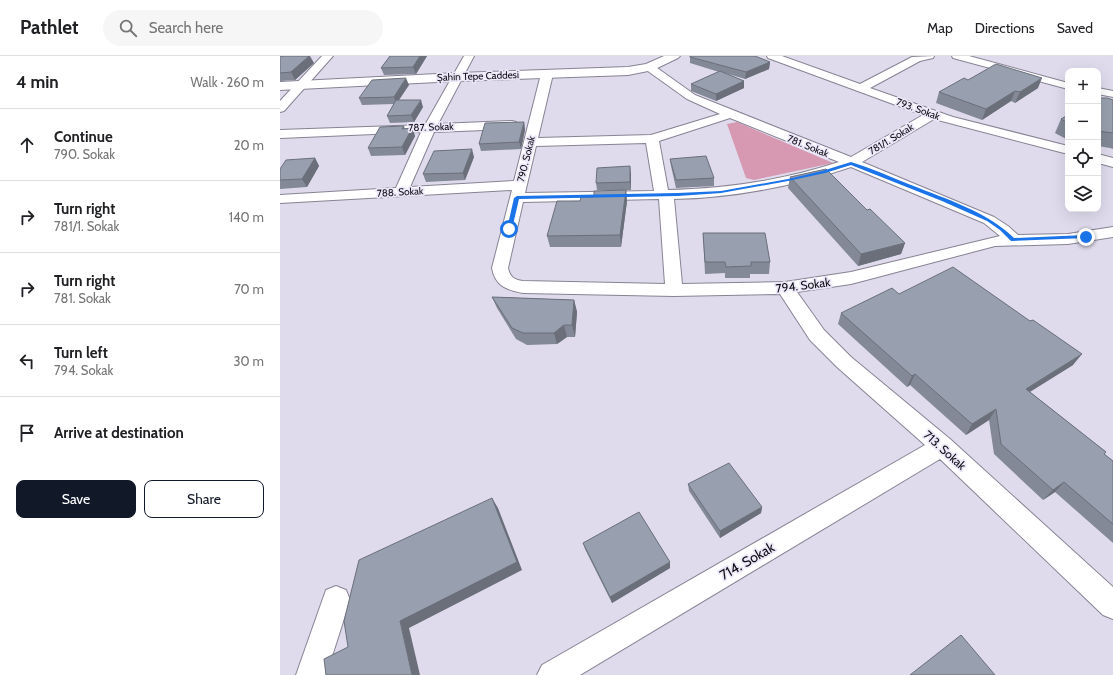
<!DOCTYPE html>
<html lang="en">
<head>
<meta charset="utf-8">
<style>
  :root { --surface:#fff; --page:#f6f6f6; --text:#202124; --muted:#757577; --line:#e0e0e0; --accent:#111827 }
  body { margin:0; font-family:Cabin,sans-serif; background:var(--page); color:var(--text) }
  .controls { position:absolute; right:12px; top:12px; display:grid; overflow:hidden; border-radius:8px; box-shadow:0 4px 16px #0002 }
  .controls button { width:36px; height:36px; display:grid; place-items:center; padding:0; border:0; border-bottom:1px solid var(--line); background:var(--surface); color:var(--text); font:20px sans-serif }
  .stop { position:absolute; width:12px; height:12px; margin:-9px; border:3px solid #1a73e8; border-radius:50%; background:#fff }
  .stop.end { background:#1a73e8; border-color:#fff; box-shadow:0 1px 4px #0008 }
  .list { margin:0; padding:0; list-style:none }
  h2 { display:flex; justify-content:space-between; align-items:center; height:52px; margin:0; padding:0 16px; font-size:17px }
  h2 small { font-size:13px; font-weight:400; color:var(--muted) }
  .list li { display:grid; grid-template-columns:26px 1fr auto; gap:12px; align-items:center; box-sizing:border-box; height:72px; padding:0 16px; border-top:1px solid var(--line) }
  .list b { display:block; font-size:15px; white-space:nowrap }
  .list p { margin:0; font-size:13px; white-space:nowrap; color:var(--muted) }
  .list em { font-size:13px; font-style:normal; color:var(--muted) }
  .actions { display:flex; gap:8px; padding:12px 16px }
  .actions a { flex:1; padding:9px 0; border:1px solid var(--accent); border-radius:8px; text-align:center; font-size:14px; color:var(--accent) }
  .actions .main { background:var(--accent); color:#fff }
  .icon { flex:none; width:22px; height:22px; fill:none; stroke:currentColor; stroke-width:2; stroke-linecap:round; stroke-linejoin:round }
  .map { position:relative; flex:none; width:833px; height:619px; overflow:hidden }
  header { display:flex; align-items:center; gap:24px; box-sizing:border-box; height:56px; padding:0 20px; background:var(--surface); border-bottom:1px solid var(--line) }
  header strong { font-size:19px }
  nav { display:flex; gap:22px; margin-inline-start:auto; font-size:14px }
  .search { width:280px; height:36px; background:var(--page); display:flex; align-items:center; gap:10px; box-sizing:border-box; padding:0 14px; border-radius:22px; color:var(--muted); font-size:15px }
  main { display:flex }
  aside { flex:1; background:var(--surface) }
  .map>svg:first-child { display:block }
</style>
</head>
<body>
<header>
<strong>Pathlet</strong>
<div class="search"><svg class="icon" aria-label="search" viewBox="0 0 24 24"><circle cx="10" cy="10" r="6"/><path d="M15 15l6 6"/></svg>Search here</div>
<nav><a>Map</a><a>Directions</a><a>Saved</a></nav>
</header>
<main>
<aside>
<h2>4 min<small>Walk · 260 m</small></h2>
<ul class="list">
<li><svg class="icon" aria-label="ahead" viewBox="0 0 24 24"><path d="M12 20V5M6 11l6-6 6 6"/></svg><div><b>Continue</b><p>790. Sokak</p></div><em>20 m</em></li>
<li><svg class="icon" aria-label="right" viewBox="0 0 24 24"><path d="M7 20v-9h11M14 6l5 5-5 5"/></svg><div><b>Turn right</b><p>781/1. Sokak</p></div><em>140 m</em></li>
<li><svg class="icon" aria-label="right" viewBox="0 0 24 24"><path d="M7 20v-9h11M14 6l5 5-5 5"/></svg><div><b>Turn right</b><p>781. Sokak</p></div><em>70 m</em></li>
<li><svg class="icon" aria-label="left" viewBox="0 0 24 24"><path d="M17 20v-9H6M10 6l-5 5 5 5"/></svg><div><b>Turn left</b><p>794. Sokak</p></div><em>30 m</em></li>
<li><svg class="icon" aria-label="arrive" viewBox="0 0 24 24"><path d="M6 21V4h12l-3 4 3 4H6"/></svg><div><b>Arrive at destination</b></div></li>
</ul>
<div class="actions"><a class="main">Save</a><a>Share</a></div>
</aside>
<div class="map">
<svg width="833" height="619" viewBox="0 0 833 619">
  <rect width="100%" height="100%" fill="#dfdbed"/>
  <path fill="#d798b1" d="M457,66l96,41 -79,17 -8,-2 -19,-54z"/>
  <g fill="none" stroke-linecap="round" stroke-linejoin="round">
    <defs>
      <g id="street">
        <path d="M42,0h11l-49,55 -4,1v-11z"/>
        <path d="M184,0h10l-36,68 74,-3 4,1 2,3 -2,3 -4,1 -78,3 -24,55 104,-6 27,-107 6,-3 6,3 -15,64 113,-3 69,-21 -33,-15 -42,-30 -1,-2 5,-3 4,1 42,30 156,62 72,-42 -155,-57 -1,-2h15l78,28 52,-27 22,-1 -1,2 -13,3 -50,27 83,29 115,29v8l-134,-35 -72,43 132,55 14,9 10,9 50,-1 45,-7v10l-45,7 -73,2 -144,38 -54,8 27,38 27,27 99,82 163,148v32l-10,-4 -163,-156 -360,216h-43l5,-10 383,-220 -88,-78 -27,-27 -30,-46 -106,2 -151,-3c-16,-3 -28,-7 -31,-25l20,-78 -232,13v-8l116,-7 25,-56 -141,6v-8l145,-5zM450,62l109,44c-55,18 -113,27 -171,28l-9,-49zM366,87l8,48 -129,2 11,-47zM571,111l133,56 16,13 -149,36 -66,10 -103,2 -8,-85c59,-1 120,-13 177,-32zM379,143l6,85 -142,-3c-9,-1 -13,-4 -15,-13l15,-66z"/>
        <path d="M672,0h17l99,27v6l-115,-31z"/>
        <path d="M818,32l15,3v6l-15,-3z"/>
        <path d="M818,98l15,4v9l-15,-4z"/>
        <path d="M56,530l10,4 4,10 -24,75h-30l30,-85z"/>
      </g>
      <path id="secondary" d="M384,0h16l-2,2 -25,12 -25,5 -171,6 -177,9v-8l177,-9 171,-6 18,-3z"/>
    </defs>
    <use href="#street" stroke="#878393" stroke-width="2"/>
    <use href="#secondary" stroke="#878393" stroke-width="2"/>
    <use href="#street" fill="#fff" fill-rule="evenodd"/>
    <use href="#secondary" fill="#fff" fill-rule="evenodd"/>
  </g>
  <g fill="#838996">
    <path d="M0,0l34,7 -19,17 -15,1z"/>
    <path d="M110,0h37l-11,18 -32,1 -3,-7z"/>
    <path d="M410,0l80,6 -1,7 -24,10 -20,-6 19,8v7l-28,13 -25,-10v-7l28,-12 -29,-9z"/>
    <path d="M688,24l70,8 -23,15 -4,-2 -29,19 -46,-17 3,-11z"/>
    <path d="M129,29l-10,15 24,7 -9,15 -24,1 -3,-7 7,-12 -32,1 -3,-7z"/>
    <path d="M818,42l15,2v49l-3,-1 -12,-2z"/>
    <path d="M788,59v25l-13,-7 6,-14z"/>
    <path d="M244,66l1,8 -4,19 -40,2 -2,-7z"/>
    <path d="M124,70l1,3 7,-1 3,8 -10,19 -34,1 -3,-8z"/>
    <path d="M194,101l-9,23 -39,2 -3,-8z"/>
    <path d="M35,102l4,8 -12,21 -27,2v-20z"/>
    <path d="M390,103l44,19v8l-38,2 -5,-22z"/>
    <path d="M351,118v16h-34l-1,-7z"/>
    <path d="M510,121l77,33 38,33 -4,11 -43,12 -70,-78z"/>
    <path d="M346,134l1,11 -6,46h-71l-3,-11 33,-35 14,-4z"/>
    <path d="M423,177l67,29 -1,12h-19v4h-25v-5l-20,1z"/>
    <path d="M619,238l174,71 -43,27 76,60 -2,2 9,7v82l-58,-51 -12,8 -49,-46 -5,-34 -23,15 -56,-50 -3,2 -69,-63 3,-11z"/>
    <path d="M212,241l82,3 3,12 -2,25h-8l-10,7 -30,1 -11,-6 -19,-31z"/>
    <path d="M408,428l74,23 -1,6 -41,25 -31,-47z"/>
    <path d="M303,487l87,25 -58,35 -27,-54z"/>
  </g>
  <g fill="#6a6f7a">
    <path d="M29,0h1l4,7 -19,17 -4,-8z"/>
    <path d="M140,0h7l-11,18 -3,-7z"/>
    <path d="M490,6l-1,7 -24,10 1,-7z"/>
    <path d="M126,22l3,7 -13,19 -2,-7z"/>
    <path d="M762,22l-4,10 -23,15 5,-11z"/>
    <path d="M464,25v7l-28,13v-7z"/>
    <path d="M735,35l-4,10 -29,19 4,-11z"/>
    <path d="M141,44l2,7 -9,15 -3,-7z"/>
    <path d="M244,66l1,8 -4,19 -2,-7z"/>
    <path d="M132,72l3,8 -10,19 -3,-8z"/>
    <path d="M192,93l2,8 -9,23 -2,-7z"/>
    <path d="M35,102l4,8 -12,21 -5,-8z"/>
    <path d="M350,110l1,8v16l-1,-8z"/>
    <path d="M346,134l1,11 -6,46 -1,-12z"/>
    <path d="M625,187l-4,11 -43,12 3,-12z"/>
    <path d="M294,244l3,12 -2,25 -3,-12z"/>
    <path d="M284,269l3,12 -10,7 -3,-11z"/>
    <path d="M802,298l-9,11 -55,34 8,-10z"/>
    <path d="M635,318l-5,11 -3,2 5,-11z"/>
    <path d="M716,353l-7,11 -23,15 6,-11z"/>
    <path d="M784,426l-9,10 -12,8 10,-10z"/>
    <path d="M212,442l6,10 24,62 -113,58 11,47h-8l-12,-54z"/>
    <path d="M482,451l-1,6 -41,25v-7z"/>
    <path d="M390,506v6l-58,35 -2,-6z"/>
  </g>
  <g fill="#989fae" stroke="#6a6f7a">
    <path d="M0,0h3h-1h27l-18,16 -11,1z"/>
    <path d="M110,0h30l-7,11 -32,1z"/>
    <path d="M410,0h65l15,6 -24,10 -56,-15z"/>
    <path d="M716,8l46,14 -22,14 -5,-1 -29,18 -47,-17 25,-14 4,2z"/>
    <path d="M440,15l24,10 -28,13 -25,-10z"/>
    <path d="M126,22l-12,19 -35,1 13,-18z"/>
    <path d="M818,42h9l6,2v33l-15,-2z"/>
    <path d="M116,44h25l-10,15 -24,1z"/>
    <path d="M788,59v8l-7,-4z"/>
    <path d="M244,66l-5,20 -40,2 6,-21z"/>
    <path d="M124,70l-2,3 10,-1 -10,19 -34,1 12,-21z"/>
    <path d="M192,93l-9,24 -40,1 11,-23z"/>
    <path d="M426,100l8,22 -38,2 -6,-21z"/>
    <path d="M35,102l-13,21 -22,1v-11l6,-9z"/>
    <path d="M350,110v16l-34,1 1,-15z"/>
    <path d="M546,113l41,41 3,-1 35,34 -44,11 -71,-77z"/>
    <path d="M346,134l-6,45 -73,1 10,-35h23l1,-4h13v-6z"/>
    <path d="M423,177h62l5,29h-19v4l-25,1 -1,-5h-20z"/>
    <path d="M673,211l77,54 3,-1 49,34 -56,35 80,63 -2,2 9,7v63l-49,-42 -11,8 -52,-46 -5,-35 -24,15 -57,-50 -3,2 -71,-63 51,-25 7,6z"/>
    <path d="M212,241l82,3 -2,25h-8l-10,8h-31l-11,-5z"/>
    <path d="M449,407l33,44 -42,24 -32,-47z"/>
    <path d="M212,442l25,64 -117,59 12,54h-86l-2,-16 24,-12 -4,-26 15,-61z"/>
    <path d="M359,456l31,50 -60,35 -27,-54z"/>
    <path d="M681,579l34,40h-85z"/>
  </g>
  <path fill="#1a73e8" d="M571,106c20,6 40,15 60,23 35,14 75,26 103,53l72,-3 3,2 -3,1 -75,3 -11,-11 -13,-9 -45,-20 -91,-36 -26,8 -37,8 -67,12 -43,3 -159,3 -7,30 -3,1 -2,-1 7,-31 3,-2 161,-3 43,-2 67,-12 34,-8z"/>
  <g text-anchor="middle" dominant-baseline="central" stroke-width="3.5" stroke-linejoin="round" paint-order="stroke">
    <g font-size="10" fill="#0e0c12" stroke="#ece8fa">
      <text transform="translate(198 20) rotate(-2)">Şahin Tepe Caddesi</text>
      <text transform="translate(638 53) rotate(20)">793. Sokak</text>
      <text transform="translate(151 71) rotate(-2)">787. Sokak</text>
      <text transform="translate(611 83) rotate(-31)">781/1. Sokak</text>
      <text transform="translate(528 90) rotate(22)">781. Sokak</text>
      <text transform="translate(246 103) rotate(-76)">790. Sokak</text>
      <text transform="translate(120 136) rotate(-3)">788. Sokak</text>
    </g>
    <g font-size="12" fill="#0e0c12" stroke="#ece8fa">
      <text transform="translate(523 229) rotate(-7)">794. Sokak</text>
      <text transform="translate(665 394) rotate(42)">713. Sokak</text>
    </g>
    <g font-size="14" fill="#0e0c12" stroke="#ece8fa">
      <text transform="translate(467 505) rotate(-30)">714. Sokak</text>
    </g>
  </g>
</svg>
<div class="controls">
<button>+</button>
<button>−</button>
<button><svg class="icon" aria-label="locate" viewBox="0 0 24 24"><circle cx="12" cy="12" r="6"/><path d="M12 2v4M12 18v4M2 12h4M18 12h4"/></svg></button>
<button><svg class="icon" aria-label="layers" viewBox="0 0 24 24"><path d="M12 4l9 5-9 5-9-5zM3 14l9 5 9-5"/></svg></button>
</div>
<div class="stop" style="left:229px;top:173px"></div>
<div class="stop end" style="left:806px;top:181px"></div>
</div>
</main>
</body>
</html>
